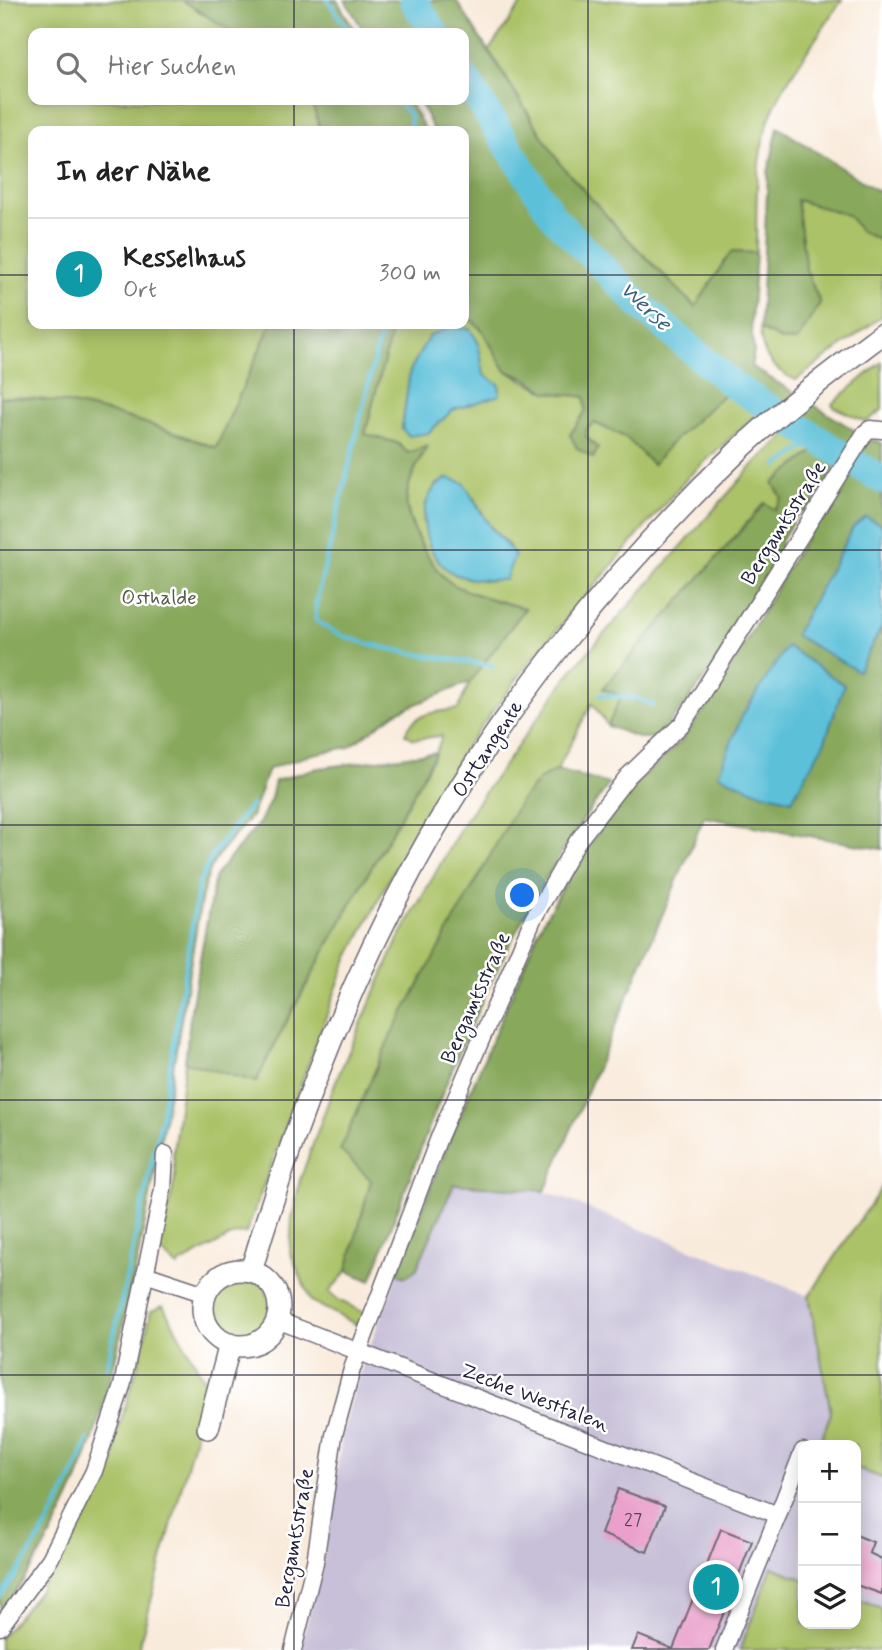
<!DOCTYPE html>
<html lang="de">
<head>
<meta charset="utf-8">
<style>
  :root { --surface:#fff; --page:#f2f2f2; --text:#222; --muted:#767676; --line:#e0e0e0; --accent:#1f6fb2 }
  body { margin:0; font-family:Mynerve,sans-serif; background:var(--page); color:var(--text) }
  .controls { position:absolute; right:21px; bottom:21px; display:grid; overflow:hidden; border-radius:14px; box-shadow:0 4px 18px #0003 }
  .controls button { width:63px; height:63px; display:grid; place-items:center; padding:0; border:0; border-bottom:2px solid var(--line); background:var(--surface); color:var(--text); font:35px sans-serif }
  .you { position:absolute; left:523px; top:896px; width:24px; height:24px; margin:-18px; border:5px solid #fff; border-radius:50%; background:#1a73e8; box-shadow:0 0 0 10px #1a73e833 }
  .badge { display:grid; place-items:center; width:46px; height:46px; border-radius:50%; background:var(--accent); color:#fff; font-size:23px; font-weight:700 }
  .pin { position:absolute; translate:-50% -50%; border:4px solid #fff; box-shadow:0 2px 7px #0006 }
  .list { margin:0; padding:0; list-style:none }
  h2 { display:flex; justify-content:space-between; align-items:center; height:91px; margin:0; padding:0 28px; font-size:30px }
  h2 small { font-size:23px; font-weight:400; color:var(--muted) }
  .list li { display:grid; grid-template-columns:46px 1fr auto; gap:21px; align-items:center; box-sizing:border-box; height:112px; padding:0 28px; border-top:2px solid var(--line) }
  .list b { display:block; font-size:26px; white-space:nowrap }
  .list p { margin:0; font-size:23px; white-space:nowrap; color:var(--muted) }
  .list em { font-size:23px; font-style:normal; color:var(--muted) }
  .icon { flex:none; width:38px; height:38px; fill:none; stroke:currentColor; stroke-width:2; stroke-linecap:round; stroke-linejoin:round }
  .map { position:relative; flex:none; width:882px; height:1650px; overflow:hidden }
  .search { position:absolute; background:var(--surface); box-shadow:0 4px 18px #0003; left:28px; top:28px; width:441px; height:77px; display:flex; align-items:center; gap:18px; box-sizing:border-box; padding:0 24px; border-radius:14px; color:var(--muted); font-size:26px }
  .panel { position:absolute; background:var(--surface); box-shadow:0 4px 18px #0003; left:28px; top:126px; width:441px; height:203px; border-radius:14px }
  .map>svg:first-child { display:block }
</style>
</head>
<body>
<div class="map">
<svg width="882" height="1650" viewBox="0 0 882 1650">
  <rect width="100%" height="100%" fill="#fff"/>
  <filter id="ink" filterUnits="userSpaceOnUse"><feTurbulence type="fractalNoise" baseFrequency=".0143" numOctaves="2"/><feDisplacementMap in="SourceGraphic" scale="14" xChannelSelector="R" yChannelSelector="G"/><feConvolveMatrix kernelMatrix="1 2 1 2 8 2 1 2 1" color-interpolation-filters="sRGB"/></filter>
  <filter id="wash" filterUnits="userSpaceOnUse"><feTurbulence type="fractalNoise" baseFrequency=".00686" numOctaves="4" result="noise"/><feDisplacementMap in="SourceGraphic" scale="28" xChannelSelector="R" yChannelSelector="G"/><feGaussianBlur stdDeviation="1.57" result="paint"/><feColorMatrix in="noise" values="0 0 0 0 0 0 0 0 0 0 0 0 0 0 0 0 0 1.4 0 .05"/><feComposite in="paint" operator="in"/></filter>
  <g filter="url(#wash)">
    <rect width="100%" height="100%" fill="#f9ebdb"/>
    <g fill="#c7c0d8">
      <path d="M454,1184l91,7 264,105 22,117 -12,32h-16v134l-31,-12 -32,83h-441l24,-88 19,-126 13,-50 42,-112 8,3 11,-7z"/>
      <path d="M856,1468l26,10v131l-26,-10z"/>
    </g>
    <g fill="#abc267" stroke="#667251" stroke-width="2" fill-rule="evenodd">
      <path d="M0,0h182l51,33h-200v67h278l10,31h-288v193h238l-55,124c-67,-26 -144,-51 -216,-51z"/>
      <path d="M524,0h318c-24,38 -64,86 -76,129 -12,40 -9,83 -10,124l-25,-1 -35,55 -74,-74 -62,-69 -71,-114z"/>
      <path d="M797,200l51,15 12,16 17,8 5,-1v78l-86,64c-24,-10 -35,-25 -36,-51l21,11 16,1 23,-38c-4,-13 -12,-24 -15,-37 -5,-21 -2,-41 -10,-61z"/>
      <path d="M464,313l18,17 24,41 41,21 38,5 1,13 -16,25 23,22 5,-9 -12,-11 1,-9 8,-5 32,15 26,27 15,-19 57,-54 35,19 -72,66 -152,177 -69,91 -50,80 -72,140 -99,268 -11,1 -54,29 -3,4 -18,-16 15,-73 -2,-25 12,-91 71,20c56,-113 120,-220 180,-330l6,-16 -28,3 -9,-5c8,-22 33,-22 53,-25l12,-27 55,-73c-21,-8 -46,-12 -67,-21 -22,-10 -46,-57 -51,-81 -3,-20 11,-44 20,-60l-19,6 -11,-10 -32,-8 28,-110c25,2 46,-1 71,-1zM478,342l6,33 15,9 1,10 -47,16 -25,23 -26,-5 8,-57zM436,484l39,15 14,26 21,22 -5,32 -20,2 -29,-6 -33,-53 2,-17z"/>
      <path d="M882,362v48l-16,12 -32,-15 -2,-3z"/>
      <path d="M792,430l27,17 -45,36 8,15 -8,12 -10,-7 -161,186 18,7 -13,30 -16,-23 -35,67 -17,9 -169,401 -24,91 -18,21 11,9 25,12 -4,14 -50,-26 -21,-49 2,-33 8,-39 35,-97 63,-143 67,-120 107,-150 184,-208z"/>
      <path d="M882,1187v291l-26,-10v-23h-37l12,-32 -22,-117z"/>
      <circle cx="241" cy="1308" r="31"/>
      <path d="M163,1306l42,75 -8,48 -59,221h-138v-12l40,-48 43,-75 26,-56 31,-100 11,-48z"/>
      <path d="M772,1567l31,12v45h53v-25l26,10v41h-142z"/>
    </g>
    <g fill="#88a85c" stroke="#55654c" stroke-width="2">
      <path d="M182,0h155l19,33h-123z"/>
      <path d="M345,0h111l104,164 62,69 73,74 36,-55 25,1 -5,71 3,28 -3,14 103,64v7l-45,73 -10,2 -19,30 1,11c-39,63 -73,135 -127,185h-15l-31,-12 13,-30 -18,-8 162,-185 10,7 7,-12 -9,-15 50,-39 -90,-58 -65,60 -15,19 -26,-27 -32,-15 -8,5 -1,9 12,11 -5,10 -16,-10 -7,-13 16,-25 -1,-13 -38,-5 -21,-14 -20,-7 -24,-41 -18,-17v-182h-30l-15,-31h45v-67h-99z"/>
      <path d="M311,100h97l18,31h-105z"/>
      <path d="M778,127l104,67v44l-5,1 -17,-8 -12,-16 -51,-15 9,70 14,33 -23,38 -16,-1 -21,-11 8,-156z"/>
      <path d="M271,324h160l-9,4 -29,-3 -28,109 32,9 11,10 19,-7c-9,17 -23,40 -20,61 3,23 29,71 51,80 17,8 49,17 67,21l-55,74 -73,30 -48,35 -36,7 -45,15 -16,46 -34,40 -9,16 -7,24c-22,126 -40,252 -67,376 -29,134 -49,231 -135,342v-1216c74,0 147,25 216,51z"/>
      <path d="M873,440l9,3v82l-16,-8 -8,154 24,-44v222l-178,-32 -159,374 -91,-7 -38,86 -11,7 -8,-3 52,-133 92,-216 44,-76 57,-71 39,-37 32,-43 82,-143 72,-112z"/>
      <path d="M436,752c-60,110 -125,217 -180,330l-71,-20 6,-53 24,-133 45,-54 11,-24 4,-17 38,-12z"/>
      <path d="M557,770l52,14c-112,147 -174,326 -238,497l-24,-10 24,-91 -31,-30 49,-111 131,-238 20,-22z"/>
    </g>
    <g fill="#5bc0d9" stroke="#3e718a" stroke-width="2">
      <path d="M451,327l19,2 8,13 6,33 15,9 1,11 -47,15 -25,23 -19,3 -7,-7 8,-58 19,-35z"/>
      <path d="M448,478l16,5 25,42 26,30 -10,25c-15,0 -33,1 -48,-5 -36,-14 -47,-80 -9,-97z"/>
      <path d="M866,517l16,8v102l-24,44 -63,-36 59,-109z"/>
      <path d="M787,646l57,39 -19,56 -33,59 -36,-9 -38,-16 24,-59z"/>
    </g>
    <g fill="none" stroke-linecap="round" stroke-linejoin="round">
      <g stroke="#5bc0d9" stroke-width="4.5">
        <path d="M328,0l22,33"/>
        <path d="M398,100l12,15 1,16"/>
        <path d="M383,324l-67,279v17c30,29 134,38 177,46"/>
        <path d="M777,466l39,-26"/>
        <path d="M600,695l35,3 18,7"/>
        <path d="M107,1367l55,-251 37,-233 14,-29 38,-49"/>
        <path d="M0,1597c37,-49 65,-100 88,-157"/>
      </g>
      <g stroke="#5bc0d9" stroke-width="28">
        <path d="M413,0l22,33"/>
        <path d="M464,77l90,141 89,90 90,77 149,95"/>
      </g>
    </g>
    <g id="blocks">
      <g fill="#eaa0cb">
        <path d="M618,1489l47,17 -18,46 -46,-18z"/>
        <path d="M721,1529l31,12 -43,109h-77l6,-15 35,14z"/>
        <path d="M856,1535l17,7 -4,11 13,6v35l-26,-9z"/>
      </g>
    </g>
  </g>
  <g filter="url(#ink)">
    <use href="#blocks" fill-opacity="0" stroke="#6d6873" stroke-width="2"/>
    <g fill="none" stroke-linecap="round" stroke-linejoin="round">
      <defs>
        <g id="minor">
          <path d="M145,1274l60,20"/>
          <path d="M277,1320l501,195 -54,135"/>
          <path d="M778,1515l25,-64"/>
          <path d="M0,1627l50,-68 44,-88 28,-85 41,-197 2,-35"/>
          <path d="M293,1650l22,-88 19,-127 18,-66 88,-234 93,-216 44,-77 51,-66 55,-53 182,-290 5,-4 12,1"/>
        </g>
        <g id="tertiary">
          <circle cx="241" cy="1308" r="38"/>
          <path d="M251,1271c41,-139 92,-275 161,-402 83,-153 201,-298 326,-418 45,-43 95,-80 144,-117"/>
          <path d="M208,1428l22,-84"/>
        </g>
      </defs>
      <use href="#minor" stroke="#6d6873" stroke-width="19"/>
      <use href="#tertiary" stroke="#6d6873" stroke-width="24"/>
      <use href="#minor" stroke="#fff" stroke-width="16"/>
      <use href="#tertiary" stroke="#fff" stroke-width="21"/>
    </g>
  </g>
  <path fill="none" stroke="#22223b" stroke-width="2" stroke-opacity="0.55" d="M294,0v33M588,0v1650M294,100v31M0,275h33M464,275h418M294,324v1326M0,550h882M0,825h882M0,1100h882M0,1375h882"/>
  <g text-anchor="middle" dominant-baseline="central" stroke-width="5" stroke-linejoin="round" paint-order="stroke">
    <g font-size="18" fill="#54425f">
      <text x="633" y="1520">27</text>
    </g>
    <g font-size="21" fill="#22223b" stroke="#fff">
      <text transform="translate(784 523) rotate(-58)">Bergamtsstraße</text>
      <text transform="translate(488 749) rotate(-57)">Osttangente</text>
      <text transform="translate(476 998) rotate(-66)">Bergamtsstraße</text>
      <text transform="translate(535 1398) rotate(21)">Zeche Westfalen</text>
      <text transform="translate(295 1538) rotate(-80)">Bergamtsstraße</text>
    </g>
    <g font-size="21" fill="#525a4a" stroke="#fff">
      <text x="159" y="598">Osthalde</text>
    </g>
    <g font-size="23" font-style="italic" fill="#39617a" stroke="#fff">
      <text transform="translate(645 307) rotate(43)">Werse</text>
    </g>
  </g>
</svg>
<div class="controls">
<button>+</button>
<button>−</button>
<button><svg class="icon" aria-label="layers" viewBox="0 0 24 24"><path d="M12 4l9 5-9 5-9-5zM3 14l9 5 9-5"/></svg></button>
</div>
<div class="you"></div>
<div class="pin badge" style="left:716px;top:1587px;background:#0f9aa8">1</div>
<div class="search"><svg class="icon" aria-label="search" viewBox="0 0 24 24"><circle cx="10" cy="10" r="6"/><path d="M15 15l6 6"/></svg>Hier suchen</div>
<section class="panel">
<h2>In der Nähe<small></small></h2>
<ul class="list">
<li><span class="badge" style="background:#0f9aa8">1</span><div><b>Kesselhaus</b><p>Ort</p></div><em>300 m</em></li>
</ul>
</section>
</div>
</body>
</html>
